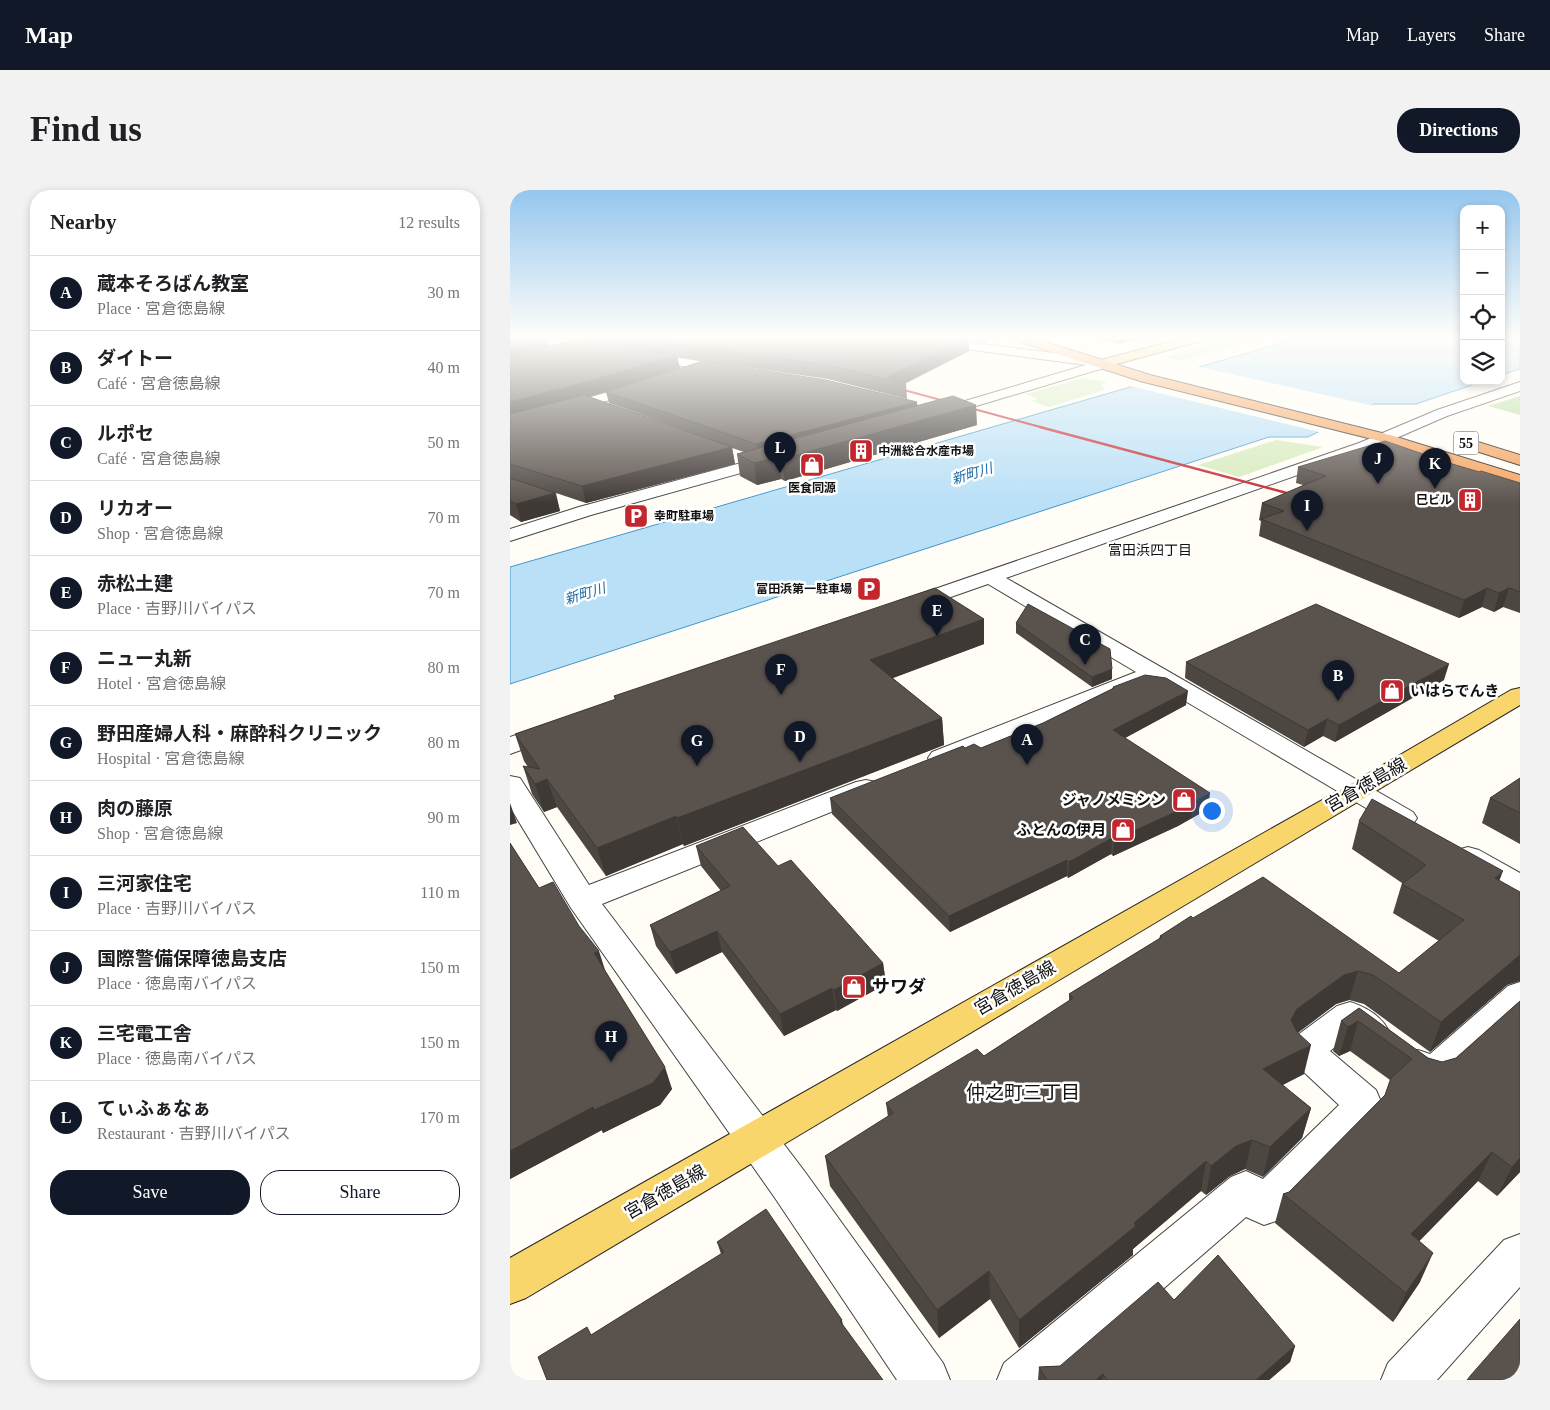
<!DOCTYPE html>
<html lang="en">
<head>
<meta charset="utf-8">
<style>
  :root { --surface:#fff; --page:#f2f2f2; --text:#202124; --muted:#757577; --line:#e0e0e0; --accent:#111827 }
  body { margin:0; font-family:"Times New Roman","Noto Sans JP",serif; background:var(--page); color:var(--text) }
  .controls { position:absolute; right:15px; top:15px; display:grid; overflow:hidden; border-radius:10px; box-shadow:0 2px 8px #0003 }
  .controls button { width:45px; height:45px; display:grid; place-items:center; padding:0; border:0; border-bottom:1px solid var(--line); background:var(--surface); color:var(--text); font:25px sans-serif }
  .you { position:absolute; left:701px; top:620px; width:18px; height:18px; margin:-12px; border:4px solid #fff; border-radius:50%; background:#1a73e8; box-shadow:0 0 0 8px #1a73e833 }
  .badge { display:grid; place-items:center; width:32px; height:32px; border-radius:50%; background:var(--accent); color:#fff; font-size:16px; font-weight:700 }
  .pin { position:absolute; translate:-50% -41px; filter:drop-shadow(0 1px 2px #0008) }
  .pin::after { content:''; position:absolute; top:26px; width:18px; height:15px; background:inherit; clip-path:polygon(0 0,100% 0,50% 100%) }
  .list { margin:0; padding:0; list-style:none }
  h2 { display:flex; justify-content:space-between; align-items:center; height:65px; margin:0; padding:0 20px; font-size:21px }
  h2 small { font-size:16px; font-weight:400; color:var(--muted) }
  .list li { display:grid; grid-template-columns:32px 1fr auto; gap:15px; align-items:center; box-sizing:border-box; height:75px; padding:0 20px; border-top:1px solid var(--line) }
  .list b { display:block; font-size:19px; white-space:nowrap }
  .list p { margin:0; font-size:16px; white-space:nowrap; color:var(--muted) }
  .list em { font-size:16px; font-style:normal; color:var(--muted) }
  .actions { display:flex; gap:10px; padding:15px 20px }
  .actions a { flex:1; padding:11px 0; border:1px solid var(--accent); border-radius:20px; text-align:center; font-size:18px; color:var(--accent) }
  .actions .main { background:var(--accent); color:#fff }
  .icon { flex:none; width:28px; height:28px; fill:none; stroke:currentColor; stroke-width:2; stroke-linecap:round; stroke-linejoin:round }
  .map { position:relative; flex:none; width:1010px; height:1190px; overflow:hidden; border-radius:20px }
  header { display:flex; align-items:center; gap:30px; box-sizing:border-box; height:70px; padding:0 25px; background:var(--accent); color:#fff }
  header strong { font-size:24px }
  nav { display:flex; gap:28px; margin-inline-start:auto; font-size:18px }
  .intro { display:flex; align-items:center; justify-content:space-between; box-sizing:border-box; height:120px; padding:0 30px }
  h1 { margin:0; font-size:35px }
  .button { padding:12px 22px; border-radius:20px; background:var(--accent); color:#fff; font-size:18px; font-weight:700 }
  main { display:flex; gap:30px; padding:0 30px }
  aside { flex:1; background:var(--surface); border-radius:20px; box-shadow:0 2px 8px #0003 }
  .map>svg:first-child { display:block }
</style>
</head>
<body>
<header>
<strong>Map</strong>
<nav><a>Map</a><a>Layers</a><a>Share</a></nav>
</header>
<div class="intro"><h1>Find us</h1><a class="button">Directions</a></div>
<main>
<aside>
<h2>Nearby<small>12 results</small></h2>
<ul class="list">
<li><span class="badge">A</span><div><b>蔵本そろばん教室</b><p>Place · 宮倉徳島線</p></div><em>30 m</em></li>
<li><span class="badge">B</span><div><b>ダイトー</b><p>Café · 宮倉徳島線</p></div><em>40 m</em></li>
<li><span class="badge">C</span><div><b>ルポセ</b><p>Café · 宮倉徳島線</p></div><em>50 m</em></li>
<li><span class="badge">D</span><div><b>リカオー</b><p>Shop · 宮倉徳島線</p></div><em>70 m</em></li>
<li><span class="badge">E</span><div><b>赤松土建</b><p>Place · 吉野川バイパス</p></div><em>70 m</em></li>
<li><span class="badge">F</span><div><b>ニュー丸新</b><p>Hotel · 宮倉徳島線</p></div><em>80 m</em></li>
<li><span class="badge">G</span><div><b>野田産婦人科・麻酔科クリニック</b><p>Hospital · 宮倉徳島線</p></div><em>80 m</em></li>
<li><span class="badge">H</span><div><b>肉の藤原</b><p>Shop · 宮倉徳島線</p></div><em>90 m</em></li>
<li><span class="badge">I</span><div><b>三河家住宅</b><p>Place · 吉野川バイパス</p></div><em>110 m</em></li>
<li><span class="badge">J</span><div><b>国際警備保障徳島支店</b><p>Place · 徳島南バイパス</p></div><em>150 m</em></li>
<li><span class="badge">K</span><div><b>三宅電工舎</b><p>Place · 徳島南バイパス</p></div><em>150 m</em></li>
<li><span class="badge">L</span><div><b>てぃふぁなぁ</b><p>Restaurant · 吉野川バイパス</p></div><em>170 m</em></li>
</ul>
<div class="actions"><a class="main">Save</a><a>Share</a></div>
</aside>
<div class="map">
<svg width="1010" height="1190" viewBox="0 0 1010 1190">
  <rect width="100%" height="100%" fill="#fffdf5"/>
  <g fill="#d5ebbd">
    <path d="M718,148h36l-84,23 -14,-4z"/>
    <path d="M572,188l26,4 -7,2 4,6 -56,17 -18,-6 7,-2 -12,-5z"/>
    <path d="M766,250l47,7 -84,30 -41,-12z"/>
  </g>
  <path fill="#b9dc9c" d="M1010,206v19l-32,-9z"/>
  <g fill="#b9e0f7" stroke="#3f96cf">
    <path d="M789,148h165v43h20l-68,23h-42l-66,33h-39l-759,247v-117z"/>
    <path d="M991,148h19v31l-19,6z"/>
  </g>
  <path fill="#fffdf5" d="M685,176l175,39 26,1h-22l-51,27 -197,-48z"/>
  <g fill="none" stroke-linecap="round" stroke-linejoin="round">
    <defs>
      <g id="minor">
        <path d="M3,148h28l55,7 6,4 -6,4 -77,-11z"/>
        <path d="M396,148h30l157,20 14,3 1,3 -1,3 -171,51 -5,-1 -2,-3 2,-3 155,-46 -174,-23z"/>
        <path d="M131,162l91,14 7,4 -7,4 -95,-15 -2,-3z"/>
        <path d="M133,192l7,4 -2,3 -138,40v-9z"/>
        <path d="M1010,192v9l-73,25 -76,33 -365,129 407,234 4,6 -4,6 -10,3 -10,-3 -240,-142 -203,82 -9,2 -9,-2 -4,-6 4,-6 204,-80 -148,-88 -80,28 -8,-1 -3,-5 3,-5 459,-158 78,-33z"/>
        <path d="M264,264l6,2 2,3 -2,3 -189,53 -81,26v-12l69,-22z"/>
        <path d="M43,532l9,3 4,5 -4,5 -52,19v-17z"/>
        <path d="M0,586l10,2 69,107 267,-103 10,-2 10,2 4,6 -4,6 -274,110 203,268 138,191 7,17h-53l-122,-182 -204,-290 -61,-101z"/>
        <path d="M958,657l11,3 41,23v25l-11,-4 -52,-30 -4,-7 4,-7z"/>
        <path d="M1010,792v34l-76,70c-21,7 -35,-1 -45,-21l6,-11 13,-4 12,4 78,-68z"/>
        <path d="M840,812c16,5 31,14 39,29l-5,10c-15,5 -21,4 -34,-6l-20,16 46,39 5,12 -8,21 -94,97 -15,5 -18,-8 -188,163h-61l7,-17 227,-186 15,-6 17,8 76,-74 -48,-45 -5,-10 5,-10 46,-34z"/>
        <path d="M1010,1044v53l-83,93h-56l7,-17 116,-123z"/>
      </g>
      <g id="major">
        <path d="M675,148h18l-2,3 -99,27 -6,-4 1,-3z"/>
        <path d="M1010,498v17l-994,593 -16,6v-46l837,-472 164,-96z"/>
      </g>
      <g id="highway">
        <path d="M506,148h17l117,37 240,60 130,40v10l-140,-44 -240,-60 -122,-40z"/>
        <path d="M952,247l58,18v10l-63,-20 -3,-3 3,-3z"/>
      </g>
    </defs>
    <use href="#minor" stroke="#444" stroke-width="2"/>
    <use href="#major" stroke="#222" stroke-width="2"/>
    <use href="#highway" stroke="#222" stroke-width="2"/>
    <use href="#minor" fill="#fff" fill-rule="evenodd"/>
    <use href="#major" fill="#f9d66b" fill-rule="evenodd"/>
    <use href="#highway" fill="#f5a25d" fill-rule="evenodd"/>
    <path stroke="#c4262e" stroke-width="2" d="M383,197l151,41"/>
    <path stroke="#c4262e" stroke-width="2.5" d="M530,237l258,69"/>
  </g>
  <g fill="#4d4742" fill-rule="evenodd">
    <path d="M0,148h37l2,8 18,-4 1,-2 -18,-2h446l-10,4 -18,-2 1,11 -65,33h2l1,15 -79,-20 -151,-22 3,12 237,33v4l60,19 -192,56 -4,-2 -24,6 -17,-9 -3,-22 7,-2 -12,-4 3,16 -149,39 -30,-10 4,18 -39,11 -11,-7zM166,180l-70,22 3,11 87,31 -107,-37z"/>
    <path d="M587,148h48l-26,6z"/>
    <path d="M942,274l68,19v130l-17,-6 -9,5 -12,-5 -23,11 -200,-82 2,-15 -2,-1 3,-17 41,-18 -7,-2 2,-16z"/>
    <path d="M474,429v25l-92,34 50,40 2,27 -260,101 -1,-2 -77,32 -49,-69 -13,5 -12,-18 -9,-28 5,1 -4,-6 -9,-27 100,-34 -1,-4z"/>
    <path d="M506,433l96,56 -20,8 -76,-54z"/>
    <path d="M676,472l258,18 -109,62 -12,-6 -19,11 -119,-69z"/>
    <path d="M603,497l73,18 -61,33 83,71 -30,17 -65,30 -2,-2 -43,24 -1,-2 -117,56 -118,-118 -2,-16 135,-50h16l62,-25 69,-34z"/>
    <path d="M1010,588v66l-38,-21 8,-25z"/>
    <path d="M849,631l140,59 8,105 -77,67 -66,-48 -15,-4 -13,4 -38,29 6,41 -22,11 29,23 -9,30 -39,39 -18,-8 -15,7 -24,19 -5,-4 -68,58v6l-114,93 -29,-49 -51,39 -109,-152 -5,-30 63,-39 -2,-14 98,-47 85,-55v-7l90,-55 1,-3 33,-18 206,55 40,-32 -46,-28 9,-30 -50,-34z"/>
    <path d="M0,653l29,45 67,84 66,117 -12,16 -57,28 -1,-3 -92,49z"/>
    <path d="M186,656l82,20 105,97 3,21 -49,27 -1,-1 -52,26 -62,-84 -46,22 -20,-28 -6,-21 71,-34 -20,-25z"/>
    <path d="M1010,811v171l-23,24 -19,-15 -59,60 1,41 -27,40 -118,-99 8,-29 6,-2 96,-97 5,-15 -40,-29 -11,5 -6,-5 8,-30 18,-13 69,50 14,4 14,-4z"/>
    <path d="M207,1052l125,78 1,5 -252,10 130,-81z"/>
    <path d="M664,1110l121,46 -5,16 -21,18h-231l1,-13 21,-1z"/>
  </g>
  <g fill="#3f3936">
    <path d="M27,148h10l3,10 -40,10v-14z"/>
    <path d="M458,148l1,13 -65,33 -17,-7z"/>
    <path d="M476,148h10l-10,4z"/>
    <path d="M610,148h25l-26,6z"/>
    <path d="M167,165l3,14 -97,29 -73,20v-16z"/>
    <path d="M407,212l1,12 -160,43 -2,-13z"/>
    <path d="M466,215l1,20 -192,56 -3,-22z"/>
    <path d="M222,257l3,17 -149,39 -4,-17z"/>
    <path d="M268,267l3,22 -24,6 -3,-22z"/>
    <path d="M45,303l5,18 -39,11 -5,-18z"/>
    <path d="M977,398l-5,19 -23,11 5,-18z"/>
    <path d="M999,398l-6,19 -9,5 5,-19z"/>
    <path d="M474,429v25l-112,42 -2,-26z"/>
    <path d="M939,474l-5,16 -109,62 4,-17z"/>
    <path d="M602,479v10l-20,8v-10z"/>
    <path d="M678,501l-2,14 -74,40 1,-15z"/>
    <path d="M432,528l2,27 -260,101 -7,-28z"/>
    <path d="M817,529l-4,17 -19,11 4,-17z"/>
    <path d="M37,589l10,28 -13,5 -9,-28z"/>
    <path d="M700,603l-2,16 -30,17 -65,30 1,-16z"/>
    <path d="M0,613l7,20 -7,2z"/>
    <path d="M166,626l7,28 -77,32 -9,-28z"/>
    <path d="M602,648l-1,16 -43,24 1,-16z"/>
    <path d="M557,670v16l-117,56 -1,-16z"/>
    <path d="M993,681l-11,29 3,-22z"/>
    <path d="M207,741l5,21 -46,22 -6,-22z"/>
    <path d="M89,761l7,22 -12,-20z"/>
    <path d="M1009,765h1v26l-13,4 -77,67 11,-30z"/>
    <path d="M373,773l3,21 -49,27 -3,-21z"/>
    <path d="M848,781l-9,29 -13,4 -46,34 1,-18 6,-11 47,-34z"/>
    <path d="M322,798l4,22 -52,26 -4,-22z"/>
    <path d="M848,831l-8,30 -11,5 9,-29z"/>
    <path d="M801,855l-7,29 -48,25 7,-30z"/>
    <path d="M155,877l7,22 -12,16 -57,28 -9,-23z"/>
    <path d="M83,917l9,23 -92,49v-28z"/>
    <path d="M801,918l-9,30 -39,39 7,-30z"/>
    <path d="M742,950l-7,29 -15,7 -24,19 5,-29 25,-20z"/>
    <path d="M982,962l-14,29 -80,82 13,-29z"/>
    <path d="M1010,968v14l-23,24 15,-29z"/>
    <path d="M696,971l-5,30 -68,58v6l-114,93v-28z"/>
    <path d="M923,1063l-13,29 -27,40 13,-29z"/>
    <path d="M479,1081l1,28 -51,39 -2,-28z"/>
    <path d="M785,1156l-5,16 -21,18h-13z"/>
    <path d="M593,1184l-1,6h-6z"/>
  </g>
  <g fill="#5a524d" stroke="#3f3936">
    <path d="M0,148h27l-27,6z"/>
    <path d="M125,148h333l-81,39 19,7 -79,-19z"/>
    <path d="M60,149l107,16 -97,29 -70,18v-47l57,-13z"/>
    <path d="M193,171l123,19 91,22 -161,42 -150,-52z"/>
    <path d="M74,205l148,52 -150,39 -72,-22v-50z"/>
    <path d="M443,206l23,9 -194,54 -4,-2 -24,6 -17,-9z"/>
    <path d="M875,251l67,23 27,8 2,-1 39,12v109l-11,-4 -10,5 -12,-5 -23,12 -203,-81 23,-8 -22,-8 64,-27 -28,-9z"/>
    <path d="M0,288l45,15 -39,11 -6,-3z"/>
    <path d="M425,398l49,31 -114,41 72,58 -265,100 -1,-2 -79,32 -50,-69 -12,5 -12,-18 17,3 -25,-35 101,-35 -2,-3z"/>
    <path d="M518,414l82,45 2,20 -20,8 -76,-54z"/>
    <path d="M806,414l133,60 -110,61 -12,-6 -19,11 -122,-68z"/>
    <path d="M635,485l21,3 22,13 -75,39 97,63 -30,17 -66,30 -2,-2 -43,24 -2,-2 -118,56 -119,-118 133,-52 2,2 9,-4 7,4 62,-25 71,-35 -1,-1z"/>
    <path d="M1010,588v35l-30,-15z"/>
    <path d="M862,609l131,72 -8,7 25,14v63l-79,67 -68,-47 -15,-4 -14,4 -47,34 -6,11 6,12 14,13 -48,24 48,39 -41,39 -18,-7 -16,6 -25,20 -5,-5 -72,62 2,3 -117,94 -30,-49 -52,39 -112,-154 68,-43 -7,-10 91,-54 7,7 89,-58 -4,-4 93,-57 -2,-1 31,-20 2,2 70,-41 136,96 65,-53 -62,-36 24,-19 -67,-44z"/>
    <path d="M233,637l35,39 13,-6 92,103 -49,27 -2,-2 -52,26 -63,-83 -47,21 -20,-27 80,-39 -34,-40z"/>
    <path d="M0,653l29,45 14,-6 26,44 20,25 -5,2 71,114 -12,16 -59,27 -1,-3 -83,44z"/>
    <path d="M1010,811v157l-8,9 -20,-15 -81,82 22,19 -27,40 -123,-99 6,-2 96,-97 6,-17 21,-19 -54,-38 -10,6 -7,-6 18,-13 69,50 14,4 14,-4z"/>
    <path d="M256,1019l76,111 -2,1 43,59h-336l-9,-23 49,-30 4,8 133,-83 -7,-10z"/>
    <path d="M708,1065l77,91 -39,34h-149l-4,-6 -7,6h-49l-8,-13 21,-1 98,-84 16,18z"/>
    <path d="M1010,1129v61h-53l4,-5z"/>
  </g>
  <linearGradient id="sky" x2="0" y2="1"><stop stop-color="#95c6ee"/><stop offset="0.47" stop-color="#fffefa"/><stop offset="1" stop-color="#fffefa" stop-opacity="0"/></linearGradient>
  <rect width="1010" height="314" fill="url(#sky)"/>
  <defs>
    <symbol id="building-square" viewBox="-11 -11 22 22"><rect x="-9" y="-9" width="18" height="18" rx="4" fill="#c4262e" stroke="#fff"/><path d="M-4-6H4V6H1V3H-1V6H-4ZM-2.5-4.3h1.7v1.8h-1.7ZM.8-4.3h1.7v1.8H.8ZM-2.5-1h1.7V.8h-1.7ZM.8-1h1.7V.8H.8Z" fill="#fff"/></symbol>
    <symbol id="shop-square" viewBox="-11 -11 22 22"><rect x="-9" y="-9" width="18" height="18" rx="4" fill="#c4262e" stroke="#fff"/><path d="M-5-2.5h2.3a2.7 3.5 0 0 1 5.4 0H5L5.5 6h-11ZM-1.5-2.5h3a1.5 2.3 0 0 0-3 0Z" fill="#fff"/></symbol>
    <symbol id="parking-square" viewBox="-11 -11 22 22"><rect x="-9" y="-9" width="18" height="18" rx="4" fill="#c4262e" stroke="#fff"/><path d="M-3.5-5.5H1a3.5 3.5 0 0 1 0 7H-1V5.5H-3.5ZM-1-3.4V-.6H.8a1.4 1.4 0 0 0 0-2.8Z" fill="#fff"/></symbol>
  </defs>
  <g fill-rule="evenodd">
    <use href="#building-square" x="337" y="247" width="28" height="28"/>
    <use href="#shop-square" x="288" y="261" width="28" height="28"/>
    <use href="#building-square" x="946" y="296" width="28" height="28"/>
    <use href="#parking-square" x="112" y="312" width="28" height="28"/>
    <use href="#parking-square" x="345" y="385" width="28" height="28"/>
    <use href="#shop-square" x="868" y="487" width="28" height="28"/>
    <use href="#shop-square" x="660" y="596" width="28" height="28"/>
    <use href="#shop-square" x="599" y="626" width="28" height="28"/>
    <use href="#shop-square" x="330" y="783" width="28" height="28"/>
  </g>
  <g text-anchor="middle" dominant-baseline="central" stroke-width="5" stroke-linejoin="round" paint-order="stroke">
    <g font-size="12" font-weight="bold" fill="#111" stroke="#fff" text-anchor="start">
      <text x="368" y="261">中洲総合水産市場</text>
      <text x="302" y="298" text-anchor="middle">医食同源</text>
      <text x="942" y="310" text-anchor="end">巳ビル</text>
      <text x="144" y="326">幸町駐車場</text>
      <text x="342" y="399" text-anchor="end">富田浜第一駐車場</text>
    </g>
    <rect fill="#fff" stroke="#585858" stroke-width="1" x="943.5" y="241.5" width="25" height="23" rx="4"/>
    <g font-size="14" font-weight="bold" fill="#111">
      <text x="956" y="253">55</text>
    </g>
    <g font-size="14" font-style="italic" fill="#1768a6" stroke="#fff">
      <text transform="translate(462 284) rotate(-17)">新町川</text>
      <text transform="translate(75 404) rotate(-17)">新町川</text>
    </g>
    <g font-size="14" fill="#111" stroke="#fff">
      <text x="640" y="360">富田浜四丁目</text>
    </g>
    <g font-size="15" font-weight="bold" fill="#111" stroke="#fff" text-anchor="end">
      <text x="900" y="501" text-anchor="start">いはらでんき</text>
      <text x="656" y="610">ジャノメミシン</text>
      <text x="596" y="640">ふとんの伊月</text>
    </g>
    <g font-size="18" fill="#111" stroke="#fff">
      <text transform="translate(856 595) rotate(-30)">宮倉徳島線</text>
      <text transform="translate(505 798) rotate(-30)">宮倉徳島線</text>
      <text transform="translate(155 1002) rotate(-30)">宮倉徳島線</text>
    </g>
    <g font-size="18" font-weight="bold" fill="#111" stroke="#fff" text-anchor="start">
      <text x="362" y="797">サワダ</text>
    </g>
    <g font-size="19" fill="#111" stroke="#fff">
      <text x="513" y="902">仲之町三丁目</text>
    </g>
  </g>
</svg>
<div class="controls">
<button>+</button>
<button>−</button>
<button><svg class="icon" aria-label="locate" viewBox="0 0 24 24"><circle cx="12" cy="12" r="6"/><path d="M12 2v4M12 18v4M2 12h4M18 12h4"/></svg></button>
<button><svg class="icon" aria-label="layers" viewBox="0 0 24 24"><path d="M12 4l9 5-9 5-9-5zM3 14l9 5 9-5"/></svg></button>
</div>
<div class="you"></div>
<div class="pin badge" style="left:517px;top:575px">A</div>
<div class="pin badge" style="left:828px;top:511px">B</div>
<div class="pin badge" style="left:575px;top:475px">C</div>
<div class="pin badge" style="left:290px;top:572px">D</div>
<div class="pin badge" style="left:427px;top:446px">E</div>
<div class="pin badge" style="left:271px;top:505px">F</div>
<div class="pin badge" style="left:187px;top:576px">G</div>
<div class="pin badge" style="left:101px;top:872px">H</div>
<div class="pin badge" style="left:797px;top:341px">I</div>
<div class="pin badge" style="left:868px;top:294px">J</div>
<div class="pin badge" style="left:925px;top:299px">K</div>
<div class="pin badge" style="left:270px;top:283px">L</div>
</div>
</main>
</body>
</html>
